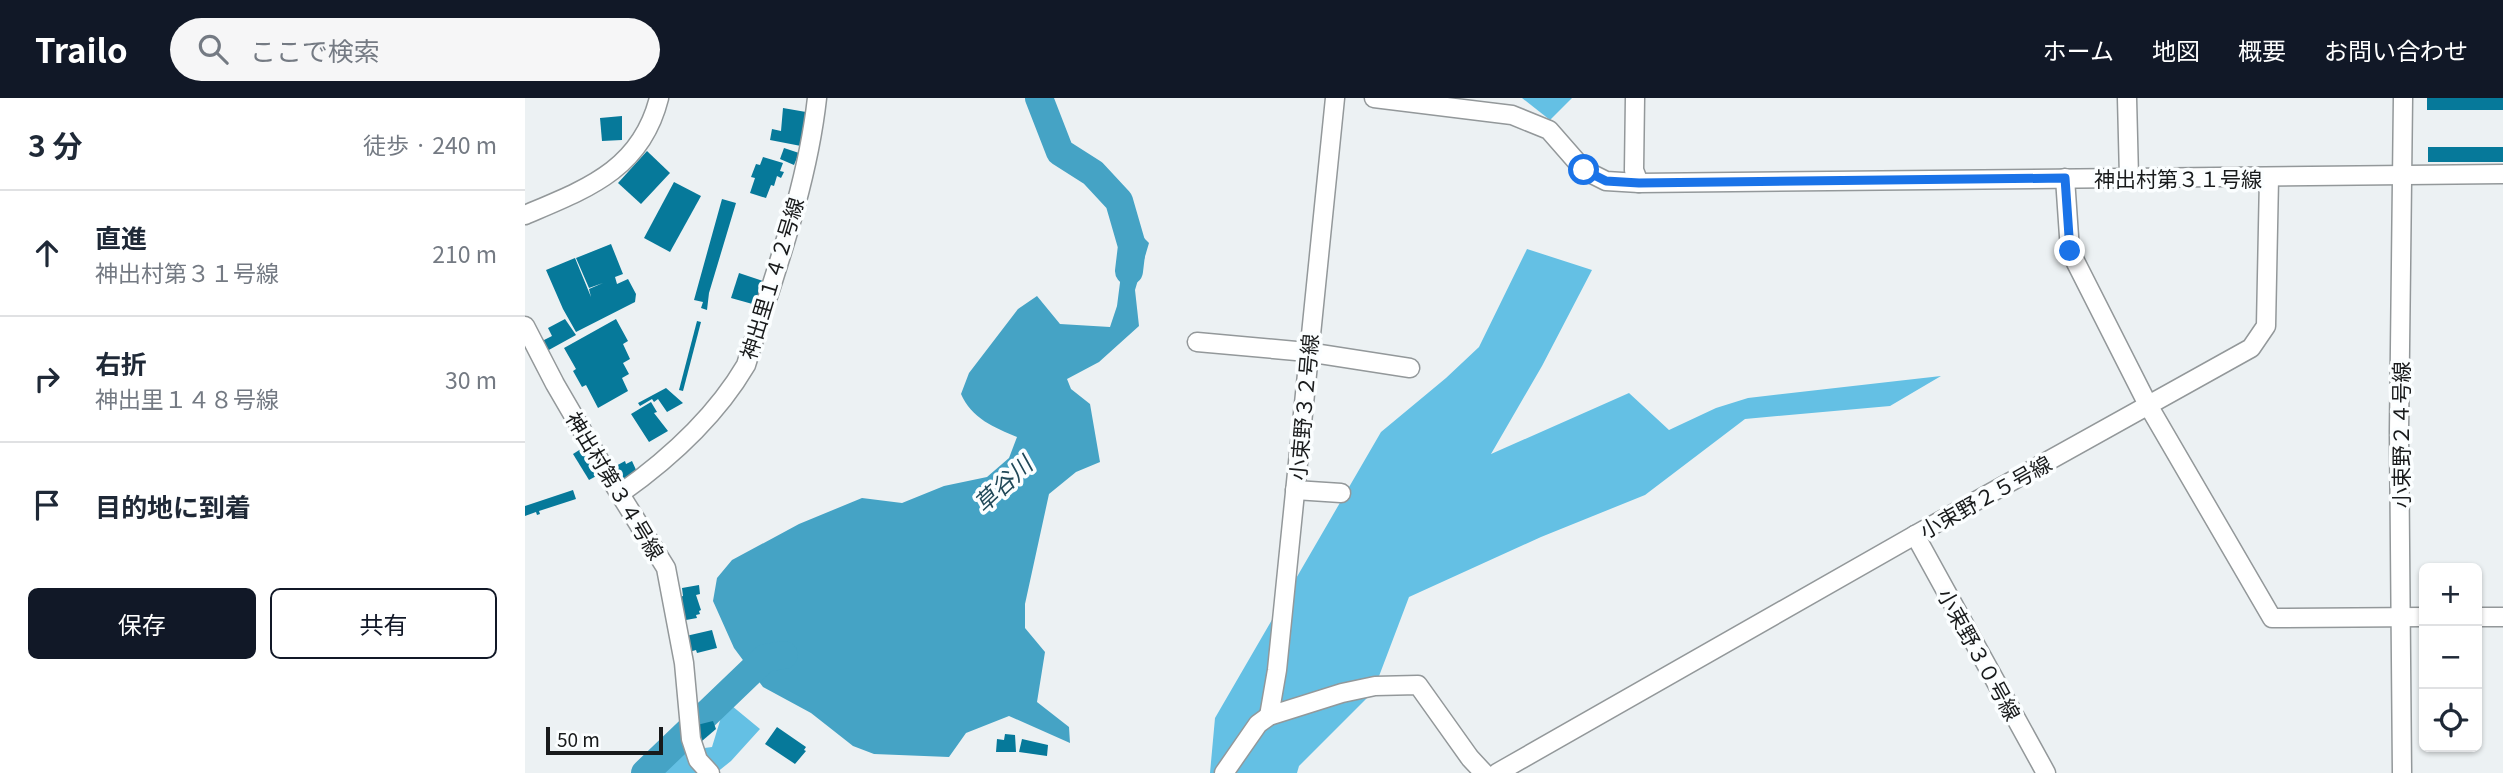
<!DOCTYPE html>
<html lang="ja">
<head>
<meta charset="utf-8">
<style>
  :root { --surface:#fff; --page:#f6f6f7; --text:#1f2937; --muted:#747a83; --line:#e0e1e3; --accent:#111827 }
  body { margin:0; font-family:Georgia,"Noto Sans JP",serif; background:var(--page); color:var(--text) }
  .controls { position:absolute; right:21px; bottom:21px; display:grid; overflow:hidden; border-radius:10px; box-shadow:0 2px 5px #0004 }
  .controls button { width:63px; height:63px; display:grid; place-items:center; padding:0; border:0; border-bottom:2px solid var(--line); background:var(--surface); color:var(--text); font:35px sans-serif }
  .scale { position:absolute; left:21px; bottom:18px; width:117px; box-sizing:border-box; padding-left:7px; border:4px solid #181a1b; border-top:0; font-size:19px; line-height:24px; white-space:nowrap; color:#181a1b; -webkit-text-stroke:5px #fbfeff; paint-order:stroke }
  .stop { position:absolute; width:21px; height:21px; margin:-16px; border:5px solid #1a73e8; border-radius:50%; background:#fff }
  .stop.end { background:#1a73e8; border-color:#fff; box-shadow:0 2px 7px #0008 }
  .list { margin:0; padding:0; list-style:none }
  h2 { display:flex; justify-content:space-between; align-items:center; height:91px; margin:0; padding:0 28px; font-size:30px }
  h2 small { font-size:23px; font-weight:400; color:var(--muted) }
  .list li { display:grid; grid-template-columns:46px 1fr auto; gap:21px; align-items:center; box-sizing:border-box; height:126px; padding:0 28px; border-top:2px solid var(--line) }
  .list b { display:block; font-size:26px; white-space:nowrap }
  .list p { margin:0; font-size:23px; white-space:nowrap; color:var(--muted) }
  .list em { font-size:23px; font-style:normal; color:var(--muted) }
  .actions { display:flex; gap:14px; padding:21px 28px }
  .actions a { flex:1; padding:16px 0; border:2px solid var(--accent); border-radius:10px; text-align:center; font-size:24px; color:var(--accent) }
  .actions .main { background:var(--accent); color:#fff }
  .icon { flex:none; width:38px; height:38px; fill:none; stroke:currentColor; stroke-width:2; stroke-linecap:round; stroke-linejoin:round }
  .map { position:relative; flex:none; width:1978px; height:675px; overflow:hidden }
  header { display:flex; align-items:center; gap:42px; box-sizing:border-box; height:98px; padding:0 35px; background:var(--accent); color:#fff }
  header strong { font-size:33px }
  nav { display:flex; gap:38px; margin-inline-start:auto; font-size:24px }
  .search { width:490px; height:63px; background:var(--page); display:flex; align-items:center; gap:18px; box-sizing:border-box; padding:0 24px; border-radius:38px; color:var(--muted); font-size:26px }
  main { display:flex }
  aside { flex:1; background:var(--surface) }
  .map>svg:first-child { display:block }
</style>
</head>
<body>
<header>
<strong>Trailo</strong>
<div class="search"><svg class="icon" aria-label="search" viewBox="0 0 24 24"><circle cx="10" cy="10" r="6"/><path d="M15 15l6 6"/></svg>ここで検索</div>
<nav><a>ホーム</a><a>地図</a><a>概要</a><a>お問い合わせ</a></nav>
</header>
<main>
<aside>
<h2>3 分<small>徒歩 · 240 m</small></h2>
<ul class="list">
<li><svg class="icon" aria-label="ahead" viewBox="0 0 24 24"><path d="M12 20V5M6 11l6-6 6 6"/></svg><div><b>直進</b><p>神出村第３１号線</p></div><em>210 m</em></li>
<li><svg class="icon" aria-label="right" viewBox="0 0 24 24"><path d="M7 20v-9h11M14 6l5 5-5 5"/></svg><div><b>右折</b><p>神出里１４８号線</p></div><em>30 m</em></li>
<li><svg class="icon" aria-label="arrive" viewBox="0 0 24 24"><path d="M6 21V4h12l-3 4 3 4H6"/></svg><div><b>目的地に到着</b></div></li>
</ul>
<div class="actions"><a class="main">保存</a><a>共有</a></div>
</aside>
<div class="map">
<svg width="1978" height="675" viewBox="0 0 1978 675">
  <rect width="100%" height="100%" fill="#ecf1f3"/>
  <g fill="#64c0e4">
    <path d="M997,0h50l-22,22z"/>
    <path d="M1002,151l65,21 -50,96 -51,88 138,-61 40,37 47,-22 32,-10 193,-22 -51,30 -145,13 -100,76 -104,42 -132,60 -36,95 -74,74 -2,7h-87l5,-55 166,-286 65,-54 33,-31z"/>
    <path d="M201,603l34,28 -29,32 -15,12h-71l29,-21 38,-5z"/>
  </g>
  <path fill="#45a3c5" d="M608,129l16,16 -14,47 4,36 -40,36 -32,17 4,10 19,15 10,58 -24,10 -27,22 -24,110v24l20,24 -8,50 32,25 1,16 -61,-27 -43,17 -17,24 -75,-3 -21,-8 -42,-33 -48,-26 -29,-39 -21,-47 4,-23 15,-18 67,-36 63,-26 40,5 42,-17 43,-9 22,-19 8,-21c-22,-9 -46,-19 -56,-43l8,-21 49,-64 19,-13 23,28 50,3 7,-21 9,-70z"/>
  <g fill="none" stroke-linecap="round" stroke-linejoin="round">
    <g stroke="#45a3c5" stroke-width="28">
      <path d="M514,0l21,54 33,21 26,28 13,45 -3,25"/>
      <path d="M120,675l120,-115 19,-3"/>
    </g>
  </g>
  <g fill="#06799a">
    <rect x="1902" y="0" width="76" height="12"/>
    <path d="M258,10l23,4 -5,34 -31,-6 2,-11 9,2z"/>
    <path d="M97,18v24l-20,1 -2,-23z"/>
    <rect x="1903" y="49" width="75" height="15"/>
    <path d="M259,50l15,5 -5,12 -14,-6z"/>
    <path d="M122,53l23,22 -29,31 -23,-21z"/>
    <path d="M238,59l20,6 -3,8 4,1 -3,6 -4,-2 -3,10 -3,-1 -5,13 -16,-5 5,-15 -4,-1 5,-13 4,1z"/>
    <path d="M149,84l27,14 -31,56 -26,-14z"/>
    <path d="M197,101l14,4 -27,90 -2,17 -6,-2 2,-6 -9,-2z"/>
    <path d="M86,146l12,30 -8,3 2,7 11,-5 8,15 -1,8 -59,30 -13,-23 -17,-39 29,-12 16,39 -2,-8 14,-6 -14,5 -13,-30z"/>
    <path d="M214,175l24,8 -7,24 -25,-7z"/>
    <path d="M40,221l11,16 -29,16 -5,-10 10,-5 -4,-8z"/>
    <path d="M91,221l12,22 -5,3 7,15 -7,4 6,11 -7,4 6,13 -30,17 -12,-23 -4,2 -9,-16 3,-2 -12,-21z"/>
    <path d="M172,223l4,1 -18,69 -4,-1z"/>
    <path d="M141,290l17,15 -16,9 -9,-13 -4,3 -2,-3 -12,7 -2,-3z"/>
    <path d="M126,304l6,10 -3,1 14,18 -19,11 -18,-28z"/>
    <path d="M59,349l16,27 -11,6 -16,-26z"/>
    <path d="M100,363l1,3 6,-3 5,11 -16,8 -7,-13z"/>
    <path d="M48,392l3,9 -37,12 1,3 -3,1 -1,-3 -11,4v-10z"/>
    <path d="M174,487l1,9 -4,1 5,15 -2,1 1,3 -4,1 1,3 -11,2 -6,-23 3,-1 -1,-8z"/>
    <path d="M187,532l5,18 -20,5 -1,-3 -7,2 -3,-16z"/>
    <path d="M188,623l3,8 -14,12 -3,-3 -2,-13z"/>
    <path d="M252,629l29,20 -2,3 2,1 -11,13 -30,-20z"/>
    <path d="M480,636l10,1 1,17h-20l1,-13 7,1z"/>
    <path d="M497,641l26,6 -1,11 -28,-4z"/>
  </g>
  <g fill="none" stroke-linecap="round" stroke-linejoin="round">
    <defs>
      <g id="minor">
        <path d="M849,0l138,17 37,15 35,40 22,11 33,2 864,-9"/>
        <path d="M1110,0l-1,72 5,13"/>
        <path d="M1602,0l2,79"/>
        <path d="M1540,80l5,73 78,154 124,213 152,-1"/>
        <path d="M0,117c61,-26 116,-45 134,-117"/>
        <path d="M0,228l30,58 53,91 58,93 18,95 7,76 7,21 12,13"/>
        <path d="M672,244l110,10 103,16"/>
        <path d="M770,392l46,3"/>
        <path d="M96,395c48,-34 95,-77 125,-128 27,-87 61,-176 71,-267"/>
        <path d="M1390,437l131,238"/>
        <path d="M1952,519h26"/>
        <path d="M744,618l8,-46 58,-572"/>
        <path d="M699,675l34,-49 11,-8 73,-23 33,-7 43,-1 52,73 14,15"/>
        <path d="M972,675l418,-238 336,-187 15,-22 3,-148"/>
        <path d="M1877,675l-3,-342 4,-333"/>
      </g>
    </defs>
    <use href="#minor" stroke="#93989a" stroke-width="21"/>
    <use href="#minor" stroke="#fff" stroke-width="18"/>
  </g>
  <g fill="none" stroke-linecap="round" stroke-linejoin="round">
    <path stroke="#1a73e8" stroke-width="9" d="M1059,72l22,11 33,2 426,-5 5,73"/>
  </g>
  <g text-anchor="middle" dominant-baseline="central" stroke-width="7" stroke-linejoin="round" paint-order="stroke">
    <g font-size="21" fill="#181a1b" stroke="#fbfeff">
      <text x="1653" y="80">神出村第３１号線</text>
      <text transform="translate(246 180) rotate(-73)">神出里１４２号線</text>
      <text transform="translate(778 309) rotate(-85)">小束野３２号線</text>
      <text transform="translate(1875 337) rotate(-90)">小束野２４号線</text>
      <text transform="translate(91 387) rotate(59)">神出村第３４号線</text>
      <text transform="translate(1460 398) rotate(-29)">小束野２５号線</text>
      <text transform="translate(1455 556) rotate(61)">小束野３０号線</text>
    </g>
    <g font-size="23" font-style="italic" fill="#204858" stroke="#fbfeff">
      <text transform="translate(477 385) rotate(-43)">草谷川</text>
    </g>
  </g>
</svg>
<div class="controls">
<button>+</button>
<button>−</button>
<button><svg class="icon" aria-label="locate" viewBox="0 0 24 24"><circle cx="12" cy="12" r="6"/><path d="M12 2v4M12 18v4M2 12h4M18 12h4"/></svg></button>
</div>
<div class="scale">50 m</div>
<div class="stop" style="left:1059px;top:72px"></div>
<div class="stop end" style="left:1545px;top:153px"></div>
</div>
</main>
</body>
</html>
